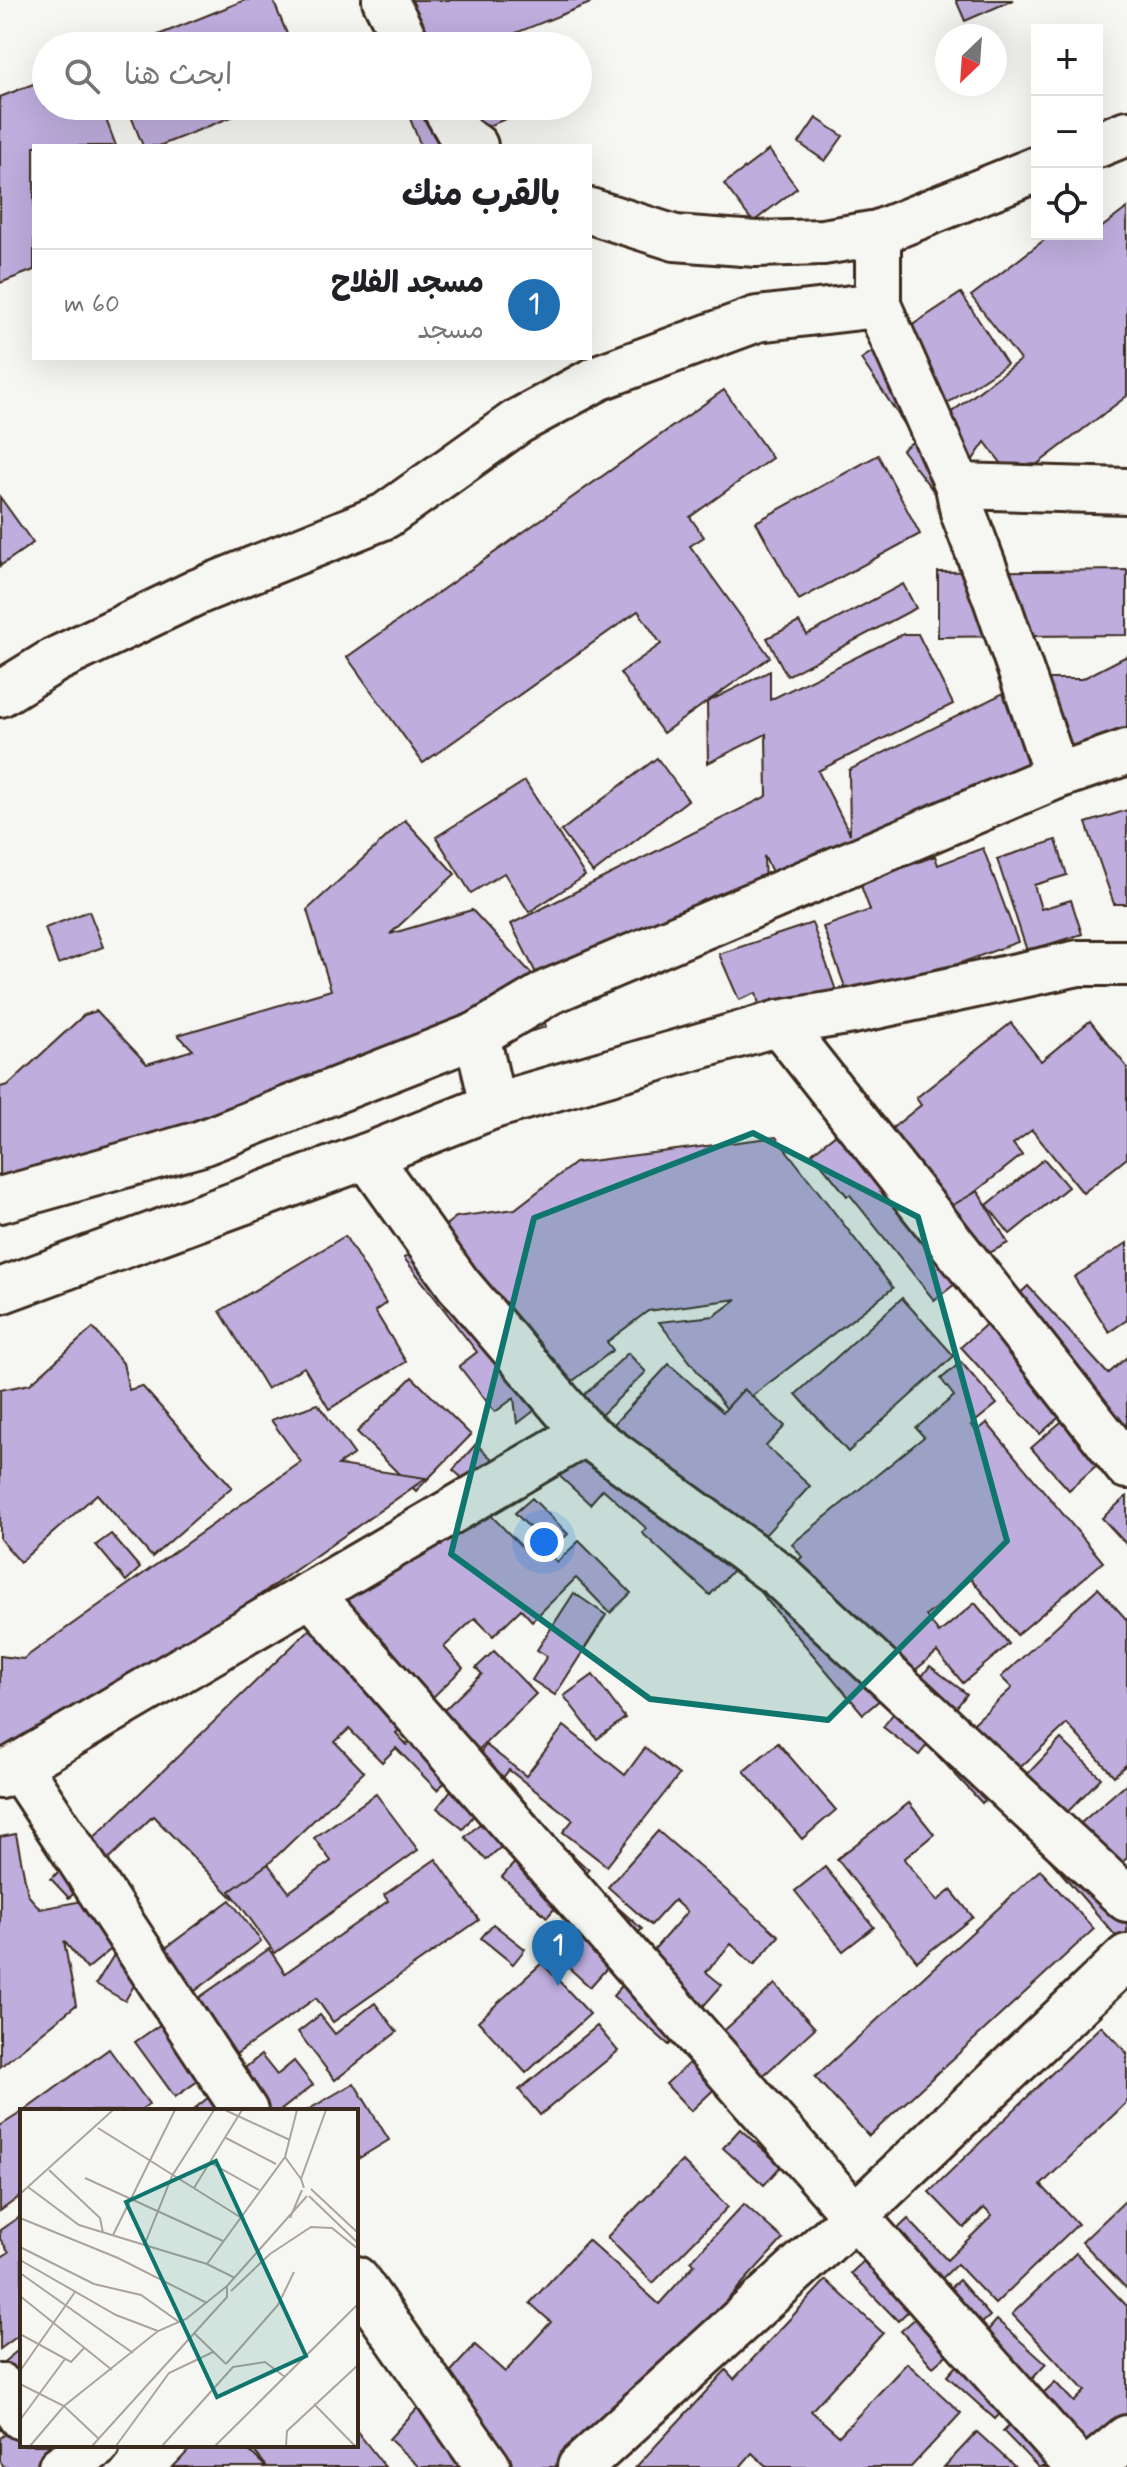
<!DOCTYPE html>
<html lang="ar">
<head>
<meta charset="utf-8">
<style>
  :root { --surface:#fff; --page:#f6f6f6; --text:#202124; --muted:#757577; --line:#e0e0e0; --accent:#1f6fb2 }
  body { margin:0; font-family:Mynerve,"Playpen Sans Arabic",sans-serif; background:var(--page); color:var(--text); direction:rtl }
  .controls { position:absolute; right:24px; top:24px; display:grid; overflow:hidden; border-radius:0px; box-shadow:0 8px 32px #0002 }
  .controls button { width:72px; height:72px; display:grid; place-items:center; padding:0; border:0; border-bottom:2px solid var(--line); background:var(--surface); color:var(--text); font:40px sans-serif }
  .compass { position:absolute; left:935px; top:24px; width:72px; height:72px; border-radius:50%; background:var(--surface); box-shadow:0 8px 32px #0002; rotate:205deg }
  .you { position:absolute; left:544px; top:1542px; width:28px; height:28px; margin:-20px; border:6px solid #fff; border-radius:50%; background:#1a73e8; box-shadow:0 0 0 12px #1a73e833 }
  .badge { display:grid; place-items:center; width:52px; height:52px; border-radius:50%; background:var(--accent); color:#fff; font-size:26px; font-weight:700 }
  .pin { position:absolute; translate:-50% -66px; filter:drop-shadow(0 2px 4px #0008) }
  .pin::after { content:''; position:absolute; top:42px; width:28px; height:24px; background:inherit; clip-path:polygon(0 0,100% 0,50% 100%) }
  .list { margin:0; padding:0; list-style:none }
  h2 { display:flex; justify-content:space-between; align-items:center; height:104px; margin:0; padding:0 32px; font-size:34px }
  h2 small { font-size:26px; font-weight:400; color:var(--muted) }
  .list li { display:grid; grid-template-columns:52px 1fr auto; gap:24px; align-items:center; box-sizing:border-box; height:112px; padding:0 32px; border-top:2px solid var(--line) }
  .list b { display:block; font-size:30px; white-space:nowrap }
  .list p { margin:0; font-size:26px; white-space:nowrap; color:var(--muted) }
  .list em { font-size:26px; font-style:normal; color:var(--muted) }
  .icon { flex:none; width:44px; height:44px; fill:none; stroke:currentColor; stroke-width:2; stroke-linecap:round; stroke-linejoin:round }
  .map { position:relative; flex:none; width:1127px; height:2467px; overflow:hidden; direction:ltr }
  .search { position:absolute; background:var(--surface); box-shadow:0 8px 32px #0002; left:32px; top:32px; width:560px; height:88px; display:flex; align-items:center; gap:20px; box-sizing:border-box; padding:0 28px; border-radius:44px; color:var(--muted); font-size:30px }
  .panel { position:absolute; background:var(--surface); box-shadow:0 8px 32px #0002; left:32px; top:144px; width:560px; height:216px; border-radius:0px; direction:rtl }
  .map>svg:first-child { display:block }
</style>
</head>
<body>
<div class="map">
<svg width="1127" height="2467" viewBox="0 0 1127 2467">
  <rect width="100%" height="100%" fill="#f6f6f2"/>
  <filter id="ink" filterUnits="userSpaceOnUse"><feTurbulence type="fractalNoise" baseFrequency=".0125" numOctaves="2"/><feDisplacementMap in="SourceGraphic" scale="16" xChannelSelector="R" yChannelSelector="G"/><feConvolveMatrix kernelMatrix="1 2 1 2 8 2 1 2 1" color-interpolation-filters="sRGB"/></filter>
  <g filter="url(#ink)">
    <g fill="#beaddd" stroke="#3b2a1e" stroke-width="2">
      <path d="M245,0h28l19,46h-161z"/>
      <path d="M362,0h236l-107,43 1,3h-112z"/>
      <path d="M956,0h57l-48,21z"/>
      <path d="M46,79v27h55l15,40h-82v124l-34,13v-186z"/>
      <path d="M127,106h132l-100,40h-16z"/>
      <path d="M405,106h133l-100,40h-17z"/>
      <path d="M816,118l27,18 -18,25 -26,-18z"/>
      <path d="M769,150l28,38 -44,34 -29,-38z"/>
      <path d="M1127,208v188l-112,85 -30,-39 -26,38 -21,17 -36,-47 118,-90 -49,-64 81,-62h45v-3z"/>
      <path d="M961,293l46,71 -99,65 -47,-70z"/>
      <path d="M724,390l48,68 -82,59 14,20 -14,9 80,111 -107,76 -43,-60 41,-29 -23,-33 -215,152 -76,-106z"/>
      <path d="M878,455l42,79 -121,66 -43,-78z"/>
      <path d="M0,497l33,46 -33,23z"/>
      <path d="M1127,570v65l-189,2v-65z"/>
      <path d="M903,584l13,24 -129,68 -20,-38 32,-16 8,13z"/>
      <path d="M903,634h15l35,70 -135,67 32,63 -1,-64 183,-91h50l45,-23v86l-336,168 -27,-54 1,30 -218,109 -36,-71 256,-128 -1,-62 -58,29 -1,-61 63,-31v29z"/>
      <path d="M657,758l31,42 -95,73 -32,-42z"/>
      <path d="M525,781l60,95 -56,36 -25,-39 -33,20 -35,-56z"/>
      <path d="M1127,810v94h-13l-28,-81z"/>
      <path d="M405,820l50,54 -65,60 82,-24 59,63 15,54 -221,63 -325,115v-118l8,-2 76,-70 13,-4 50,53 46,-14 -15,-15 153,-45 -24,-80z"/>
      <path d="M1056,840l11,35 -33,10 7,24 30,-9 11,34 -55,17 -30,-92z"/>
      <path d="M983,848l35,94 -167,61 -28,-76 47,-17 -10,-27 75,-27 3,9z"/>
      <path d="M89,911l14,36 -45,17 -13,-36z"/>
      <path d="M812,923l27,76 -76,21 -7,-27 -17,7 -20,-46z"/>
      <path d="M1090,1021l37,46v91l-44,35 -51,-63 -19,14 9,11 -76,60 38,47 -50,38 -84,-105 -3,1 -35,-43 34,-27 19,24 56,-45 -5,-7 95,-75 30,38z"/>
      <path d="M776,1137l117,151 -163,125 -71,-91 55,-6 23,-17 -89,12 -41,31 6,8 -96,74 -3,-26 -19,14 -36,-46 18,-14 -73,-94 52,-41 59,-8 60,-46z"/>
      <path d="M1044,1159l24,28 -58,47 -23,-29z"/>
      <path d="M978,1191l30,52 -26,14 -29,-52z"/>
      <path d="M345,1236l41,67 -11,8 31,51 -77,47 -25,-42 -37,22 -47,-78z"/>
      <path d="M1127,1243v77l-18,12 -35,-55z"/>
      <path d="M1028,1286l80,88 19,-17v88l-28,18 -30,27 -38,-42 46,-40 -3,-4 -34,30 -79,-87z"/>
      <path d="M902,1298l52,58 -106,96 -52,-58z"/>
      <path d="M93,1328l30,35 6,27 13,-4 90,101 -80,70 -55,-63 -77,68 -20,-23v-149l30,-6z"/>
      <path d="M628,1353l18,19 -72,69 -18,-19z"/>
      <path d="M961,1362l36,42 -26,21 6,6 10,-8 116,139 -86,73 -46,-56 -45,37 13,17 36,-30 34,41 -46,39 -26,-31 -74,62 -103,-122 42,-35 -10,-13 132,-107 -8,-9 38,-32 -13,-17z"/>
      <path d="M669,1364l54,48 21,-23 41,37 -19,20 44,40 -100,109 -68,-62 4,-5 -43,-39 -13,15 -47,-43 38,-1z"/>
      <path d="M412,1377l59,58 -55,56 -59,-59z"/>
      <path d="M318,1404l36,50 -16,11 88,13 -426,300v-122l23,3 278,-197 -30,-42z"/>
      <path d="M476,1444l31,29 -22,25 -32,-28z"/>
      <path d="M460,1484l67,68 14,-13 -26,-26 17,-15 36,36 -20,19 9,9 22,-21 52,52 -21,20 -34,-35 -44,43 -11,-12 -28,27 -18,-18 -31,29 19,21 -67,65 11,12 75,-71 -6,-6 18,-17 42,43 -99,96 -41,-42 -14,14 -33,-33 -14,13 29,30 -131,126 -80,-82 -84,82 -18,-19z"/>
      <path d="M1127,1496v49l-25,-27z"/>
      <path d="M111,1534l29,34 -14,13 -30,-36z"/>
      <path d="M1098,1588l29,32v144l-13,12 -47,-52 -85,79 -44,-47 74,-68 -11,-11z"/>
      <path d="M574,1593l32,22 -51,80 -23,-15 15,-24 -10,-6z"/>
      <path d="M930,1666l37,28 -48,61 -36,-28z"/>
      <path d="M593,1675l32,43 -28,21 -33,-43z"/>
      <path d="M564,1726l61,49 20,-27 34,27 -72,91 -44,-34 10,-12 -64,-50 -46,59 -26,-21 49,-63 40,31z"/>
      <path d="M1061,1739l40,39 -63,64 -39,-38z"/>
      <path d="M778,1743l58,67 -34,29 -58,-68z"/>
      <path d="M1127,1783v75l-6,5 6,6v80l-82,-95z"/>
      <path d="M516,1792l21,24 -51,44 -21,-23z"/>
      <path d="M376,1794l42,56 -143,103 -45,-62 38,-27 21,28 42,-31 -17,-23z"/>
      <path d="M909,1803l25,31 -30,25 33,42 14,-11 22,27 -56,44 -80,-102z"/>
      <path d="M544,1829l45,41 -42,47 -45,-40z"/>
      <path d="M658,1831l121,105 -25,29 -23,-21 -25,28 16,13 -53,60 -56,-49 74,-84 -13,-12 -23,25 -43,-38z"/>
      <path d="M16,1834l12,61 12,14 53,-10 40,32 -46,38 -23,-28 12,64 -76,62v-230z"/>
      <path d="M436,1859l43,61 -146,102 -17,-24 -141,99 -40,-55 134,-93 16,24 103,-72 -4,-6z"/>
      <path d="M825,1867l49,60 -31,24 -48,-60z"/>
      <path d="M1040,1870l54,59 -225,207 -54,-59z"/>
      <path d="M599,1891l43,38 -52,58 -42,-38z"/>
      <path d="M230,1900l31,41 -70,53 -32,-41z"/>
      <path d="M493,1924l32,25 -12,15 -32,-26z"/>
      <path d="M115,1953l28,17 -18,31 -29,-17z"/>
      <path d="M542,1963l48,51 -64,59 -48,-52z"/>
      <path d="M775,1984l40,44 -75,69 -16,-17 -33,31 -25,-27z"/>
      <path d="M375,2003l22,29 -62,48 -37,-48 22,-17 15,19z"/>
      <path d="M597,2026l21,25 -78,64 -21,-25z"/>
      <path d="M1101,2026l26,27v49l-86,83 37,39 -83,80 -38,-40 -59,57 -47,-48 57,-54 39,41 45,-44 -8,-8 -20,20 -35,-36z"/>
      <path d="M109,2049l40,55 -10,7h-115z"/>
      <path d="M261,2055l16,20 17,-14 19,24 -33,26h-84l-2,-2z"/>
      <path d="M354,2083l35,57 -33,20v-49h-50z"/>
      <path d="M22,2112v83l-22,16v-85z"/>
      <path d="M740,2129l41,37 -17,19 -41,-37z"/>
      <path d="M682,2161l46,46 -75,76 -46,-46z"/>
      <path d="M1127,2199v90l-45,-47z"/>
      <path d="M744,2204l39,35 -209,228h-155l-30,-28 86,-94 30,27 46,-50 -21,-19 58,-63 71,64 36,-40 -4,-3z"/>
      <path d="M22,2215v118l-22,16v-91l9,-6 -9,-13v-9z"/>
      <path d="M1076,2253l51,53v144l-18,17h-71l-35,-36 52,-49 19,20 11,-11 -73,-77z"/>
      <path d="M826,2280l57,53 -72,78 28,25 68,-73 54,50 -50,54h-144l-15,-14 -12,14h-104l90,-97 8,9z"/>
      <path d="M959,2280l31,36 -57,51 -32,-36z"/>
      <path d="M997,2320l49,44 -51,55 -48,-43z"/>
      <path d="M22,2347v64l-22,19v-65z"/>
      <path d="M22,2423v22h95l-30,22h-83l-4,-6v-23z"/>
      <path d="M356,2430l29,37h-118l-18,-22h107z"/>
      <path d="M977,2432l38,35h-71z"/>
      <path d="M194,2445h49l23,22h-93z"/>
    </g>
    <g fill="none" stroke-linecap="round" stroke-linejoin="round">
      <defs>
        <g id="minor">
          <path d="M385,0l23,46"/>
          <path d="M444,106l18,31 13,9"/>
          <path d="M1097,145l30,-12"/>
          <path d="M590,211l85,27 81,6 67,-2 55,-9 159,-64"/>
          <path d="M878,233v72l80,181 5,26 34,90 60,174"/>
          <path d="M958,486l169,5"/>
          <path d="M0,694l55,-34 142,-68 188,-76 132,-94 83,-45 157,-58 121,-14"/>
          <path d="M779,1023l348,443"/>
          <path d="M493,1106l-16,-71 72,-43 508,-216 70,-24"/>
          <path d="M367,1156l91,128 127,149 194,142 348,324"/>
          <path d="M0,1200l199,-56 278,-109"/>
          <path d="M0,1291l367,-135 126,-50 286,-83 74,-12 225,-48h49"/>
          <path d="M311,1594l544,622 223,251"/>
          <path d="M18,1766l227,345"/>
          <path d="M0,1776l585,-343"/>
          <path d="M356,2279l132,188"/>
          <path d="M0,2386l22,31"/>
          <path d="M61,2467l36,-22"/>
          <path d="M580,2467l275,-251 272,-259"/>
          <path d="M1092,2467l35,-29"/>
        </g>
      </defs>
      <use href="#minor" stroke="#3b2a1e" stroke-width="50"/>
      <use href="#minor" stroke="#f6f6f2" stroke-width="44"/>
    </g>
  </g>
  <path fill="#0f766e" fill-opacity="0.2" stroke="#0f766e" stroke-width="6" stroke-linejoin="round" d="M753,1133l165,84 89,324 -179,179 -178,-21 -199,-145 83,-336z"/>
  <g transform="translate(20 2109)">
    <rect width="338" height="338" fill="#f6f6f2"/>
    <path fill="none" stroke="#aba49d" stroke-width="2" d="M205,1l65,30M78,19l142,89M206,29l50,26M265,48l16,22M191,54l48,27M29,61l51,48 3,15M65,69l138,63M8,78l51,38 128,39 28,14M174,79l48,-78M284,79l-3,-9 25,-69M291,80l47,44M0,85l93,-84M289,87l49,47M0,109l98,40 89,45M270,109l12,-28M93,126l62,-125M124,137l28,-70 42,-66M0,138l74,37 47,11 38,27M0,151l96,55 42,16M187,155l78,-107 12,-47M0,164l113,80M211,182l39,-37 41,-27 21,1 26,21M0,187l92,74M174,224l32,31M0,225l51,28 14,-15M206,255l52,-59 16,-33M0,262l55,-79M0,275l44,22 35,33M294,295l41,42M0,311l45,-61M10,337l34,-40 94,-75 28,-12 41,-33 80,-90M72,337l135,-149v-11M96,337l53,-73 44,-21M142,337l71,-79 32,-5 20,15M195,337l143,-142M266,337l1,-15 71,-66"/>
    <path fill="#0f766e" fill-opacity="0.15" stroke="#0f766e" stroke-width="4" d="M196,52l90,195 -89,41 -91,-195z"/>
    <rect width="338" height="338" fill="none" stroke="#3b2a1e" stroke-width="4"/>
  </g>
</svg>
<div class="controls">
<button>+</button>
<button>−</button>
<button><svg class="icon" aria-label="locate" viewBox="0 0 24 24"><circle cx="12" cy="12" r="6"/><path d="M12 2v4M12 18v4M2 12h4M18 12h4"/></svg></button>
</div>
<svg class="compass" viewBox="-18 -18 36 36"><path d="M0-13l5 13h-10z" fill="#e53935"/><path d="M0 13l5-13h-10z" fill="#757577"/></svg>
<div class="you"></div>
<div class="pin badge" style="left:558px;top:1986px">1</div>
<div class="search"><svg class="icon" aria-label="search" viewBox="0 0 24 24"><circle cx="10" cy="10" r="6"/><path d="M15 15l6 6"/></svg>ابحث هنا</div>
<section class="panel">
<h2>بالقرب منك<small></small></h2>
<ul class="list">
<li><span class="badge">1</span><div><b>مسجد الفلاح</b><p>مسجد</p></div><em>60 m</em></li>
</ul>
</section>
</div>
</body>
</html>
